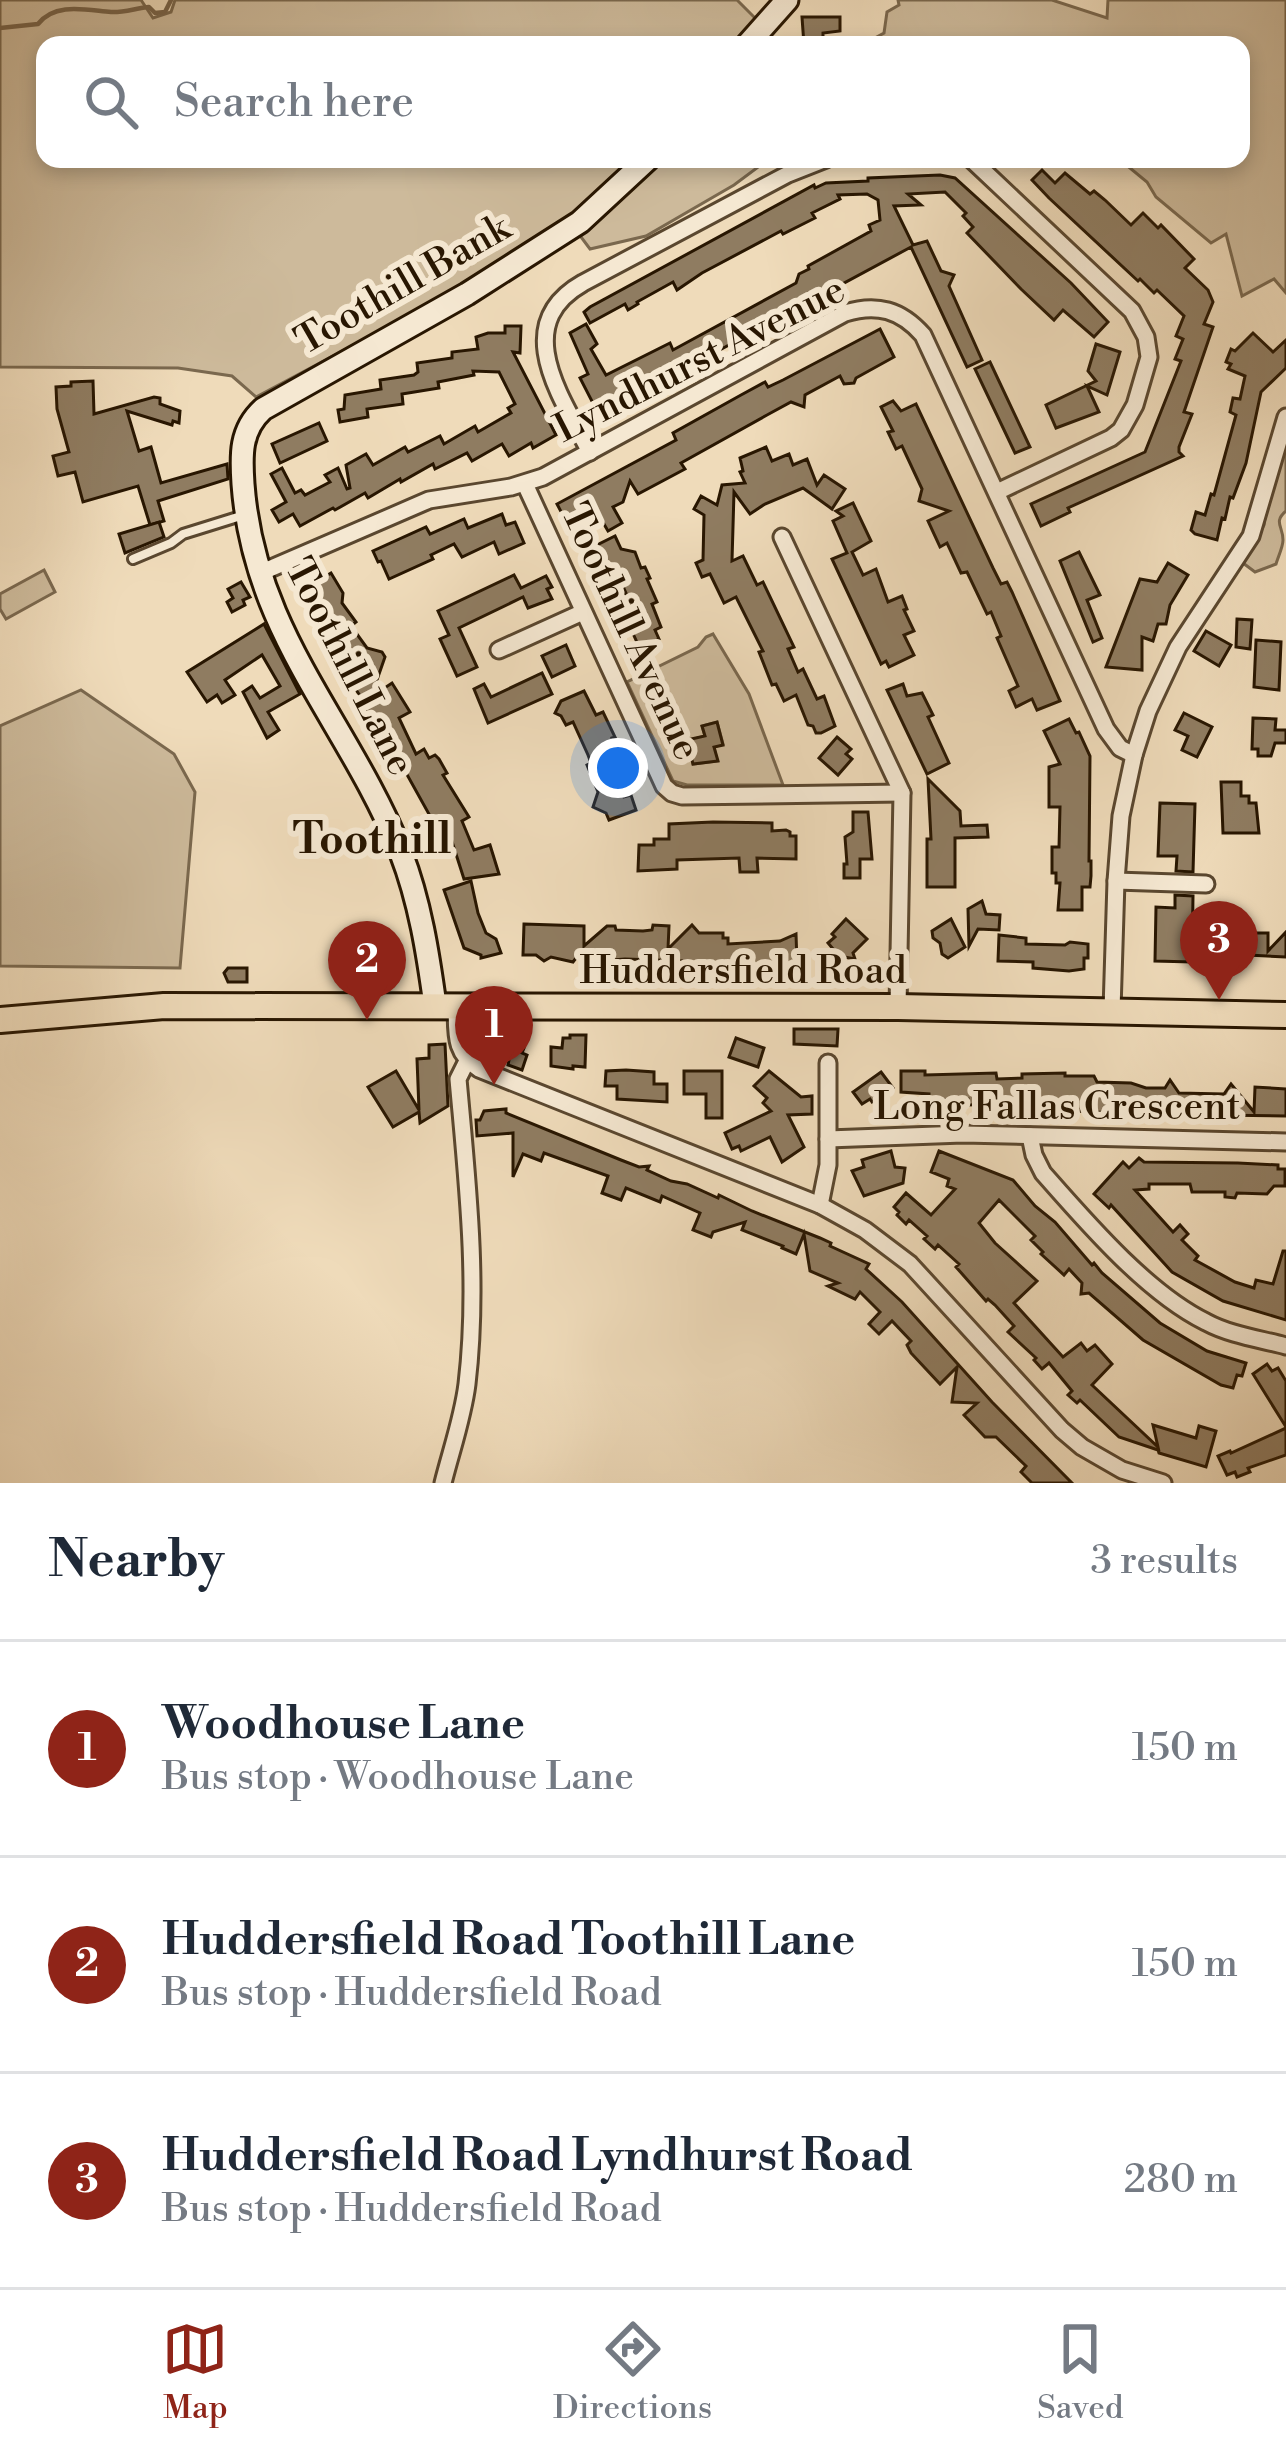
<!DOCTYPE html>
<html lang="en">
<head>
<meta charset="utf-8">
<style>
  :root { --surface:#fff; --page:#f2f2f3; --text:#1f2937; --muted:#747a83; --line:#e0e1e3; --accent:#8f2418 }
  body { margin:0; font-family:"Libre Bodoni",serif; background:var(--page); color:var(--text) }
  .you { position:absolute; left:618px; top:768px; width:42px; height:42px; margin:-30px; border:9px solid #fff; border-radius:50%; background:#1a73e8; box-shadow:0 0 0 18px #1a73e833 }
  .badge { display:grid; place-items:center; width:78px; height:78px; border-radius:50%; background:var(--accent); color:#fff; font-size:39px; font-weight:700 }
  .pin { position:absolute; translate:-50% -99px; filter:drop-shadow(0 3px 6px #0008) }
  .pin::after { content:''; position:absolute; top:63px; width:42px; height:36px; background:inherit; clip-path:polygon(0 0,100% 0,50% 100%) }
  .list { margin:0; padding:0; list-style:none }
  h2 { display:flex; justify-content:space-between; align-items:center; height:156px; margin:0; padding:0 48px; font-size:51px }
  h2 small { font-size:39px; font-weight:400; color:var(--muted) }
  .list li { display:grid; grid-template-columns:78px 1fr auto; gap:36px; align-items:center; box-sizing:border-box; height:216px; padding:0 48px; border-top:3px solid var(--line) }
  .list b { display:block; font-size:45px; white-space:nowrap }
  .list p { margin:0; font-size:39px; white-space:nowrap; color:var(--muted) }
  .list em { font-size:39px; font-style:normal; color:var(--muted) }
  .icon { flex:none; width:66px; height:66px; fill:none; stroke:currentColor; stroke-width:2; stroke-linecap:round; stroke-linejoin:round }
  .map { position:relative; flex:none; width:1286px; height:1483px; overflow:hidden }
  .search { position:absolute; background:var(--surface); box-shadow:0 6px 18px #0003; left:36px; right:36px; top:36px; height:132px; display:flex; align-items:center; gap:30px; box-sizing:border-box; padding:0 42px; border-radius:24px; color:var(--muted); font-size:45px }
  .sheet { height:804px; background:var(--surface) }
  nav { display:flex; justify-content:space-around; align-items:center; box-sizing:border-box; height:168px; border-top:3px solid var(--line); background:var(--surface); font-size:33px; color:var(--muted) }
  nav a { display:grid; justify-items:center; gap:6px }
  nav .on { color:var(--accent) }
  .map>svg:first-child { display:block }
</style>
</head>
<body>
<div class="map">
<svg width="1286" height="1483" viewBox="0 0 1286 1483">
  <rect width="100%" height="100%" fill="#efdbba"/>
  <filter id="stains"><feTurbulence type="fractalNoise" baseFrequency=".00167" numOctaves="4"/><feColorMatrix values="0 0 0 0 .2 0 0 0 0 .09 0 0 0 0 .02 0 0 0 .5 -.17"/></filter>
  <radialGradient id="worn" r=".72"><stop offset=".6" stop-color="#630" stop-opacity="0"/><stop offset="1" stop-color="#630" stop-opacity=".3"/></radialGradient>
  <g fill="#cdba9b" stroke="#7a684e" stroke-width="3" fill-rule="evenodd">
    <path d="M0,0h141l12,18 18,-6 4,-12h562l19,19 -22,26h-689v114h587l-58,59 -125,76 -193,103 -24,-21 -54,-8 -178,-1z"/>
    <path d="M898,0h154l55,18 1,-18h178v293l-12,-14 -32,17 -16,-62 -15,9 -55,-46 -9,-15 -28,-23h122v-114h-379l22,-12 3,-21 12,-7z"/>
    <path d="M661,159h108l-35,26 -88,51 -56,13 -12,-16 62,-52z"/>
    <path d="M1286,435v76c-13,11 -3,15 -3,29 0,7 -5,17 -7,24l-21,8 -12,-9 21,-38 3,-24z"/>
    <path d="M44,570l11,22 -49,27 -6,-10v-15z"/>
    <path d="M713,634l36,60 34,91h-96l-14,-4 -46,-99 71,-35 8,-10zM717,722l6,22 -9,3 3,14 -24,3 -6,-23 18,-5 -3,-10z"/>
    <path d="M81,690l93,64 21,38 -15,176 -180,-2v-240z"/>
  </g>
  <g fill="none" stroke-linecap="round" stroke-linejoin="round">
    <path stroke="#77644a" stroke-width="4.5" d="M0,28l38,-4c17,-22 48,-14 73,-12 11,1 26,-4 38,-5l6,6 10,-1 6,-12"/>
  </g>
  <g fill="#8f7c61" stroke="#281601" stroke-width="3">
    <path d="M802,17h38v14l-17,2v12h-19z"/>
    <path d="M1042,170l13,13 10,-10 25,21 4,-3 11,9 26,25 12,-12 15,15 3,-3 33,34 -9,9 23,22 5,12 -9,22 9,3 -29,85 8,2 -13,33v5l4,4 -115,52 2,4 -29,14 -10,-22 114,-52 36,-91 -6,-2 8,-20 -7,-3 8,-20 -27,-26 -3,3 -14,-14 -2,2 -89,-83 -17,-18z"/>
    <path d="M940,175l15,3 116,105 37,39 -14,15 -31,-27 -9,10 -33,-31 -54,-56 6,-6 -10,-11 3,-3 -21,-21 -37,2 13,11 -27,1 19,39 14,-4 14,30 13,4 -5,11 33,74 -15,7 -56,-120 -312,168 -19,-37 8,-4 -18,-41 16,-9 11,20 -6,5 15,26 64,-32 3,7 123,-67 3,-9 10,-5 -1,-3 63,-35 -2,-6 11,-5 -2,-20 -11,-6 -29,1 2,4 -28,14 3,5 -32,16 -2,-3 -79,42 -25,17 -4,-8 -36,20 1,2 -10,6 -3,-6 -35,19 -6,-11 6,-5 224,-122 1,3 11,-5 42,-2v-3z"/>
    <path d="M505,326h16l-1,27 -7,-1 43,83 -23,13 -2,-5 -22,13 -7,-12 -30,17 -5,-8 -32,16 -2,-5 -32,18 -1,-3 -32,19 -3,-5 -30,17 -2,-2 -33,18 -7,-12 -14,8 -7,-12 14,-8 -15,-28 11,-6 13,25 6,-3 4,5 25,-13 -5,-7 13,-7 9,21 3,-1 -4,-23 20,-11 7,11 32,-18 3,5 32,-16 4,8 31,-18 3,6 33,-19 -3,-5 7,-4 -16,-32 -26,-1 1,4 -36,7 1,6 -37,6 1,10 -36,5 1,8 -28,5 -2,-12 6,-1 1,-14 36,-6 -1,-9 34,-5 4,-3 -1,-9 35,-5v-6l26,-3 -2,-12 12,-4h17z"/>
    <path d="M880,329l14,28 -38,21 -2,5 -10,1 -4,-8 -35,19 -1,12 -13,-5 -24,13 -86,48 4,6 -47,25 -8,-13 -7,21 -10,5 9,16 -14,8 -10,-17 -6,4 -10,-3 -15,8 -10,-19 119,-64 -3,-7 68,-38 24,-13 3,5 15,-7z"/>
    <path d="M1253,333l20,19 13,-12v28l-25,24 -15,71 -13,35 -3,-1 -5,22 -3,-1 -5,22 -22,-6 -4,-4 5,-18 9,3 6,-21 3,1 22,-80 -6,-3 3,-14 7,1 5,-23 -17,-7 3,-5 -5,-2 5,-13 4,2z"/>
    <path d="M1096,344l24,8 -13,43 -20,-9 12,26 -43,16 -10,-23 50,-24 -8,-10z"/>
    <path d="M990,362l40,85 -15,6 -40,-84z"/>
    <path d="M93,381l1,33 60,-17 6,1v6l20,7 -1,12 -6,-2 -1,4 -45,-14 12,40 12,-4 10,36 66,-19 1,15 -70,22 6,20 -14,4 -12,-39 -55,16 -8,-30 -17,4 -5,-20 16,-4 -12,-43 -1,-22 15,-1v-4z"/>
    <path d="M893,401l8,10 15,-7 77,164 8,16 6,-2 5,10 48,109 -23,9 -5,-11 -16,8 -7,-16 9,-5 -21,-48 4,-2 -10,-24 -4,2 -20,-42 -6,1 -14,-30 -7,4 -12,-26 21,-10 -30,-10 3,-12 -20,-43 -6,3 -8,-17 5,-1 -12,-24z"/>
    <path d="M319,423l8,18 -47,22 -8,-19z"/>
    <path d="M766,447l6,14 17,-7 4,11 14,-6 10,26 7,-10 21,14 -13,20 -29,-21 -38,16 -15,10 -16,-22 -2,69 11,-5 14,29 6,-3 31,65 -6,2 10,23 5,-3 14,30 7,-3 11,30 -14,7h-5l-3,-7 -5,-1 -12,-30 -12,6 -8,-17 -4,1 -13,-33 4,-1 -27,-54 -12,6 -14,-29 -8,3 -6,-14 7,-3 1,-45 -10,-6 7,-13 16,9 5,-20 23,-2 -5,-11 3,-1 -3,-13z"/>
    <path d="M853,503l18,38 -19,11 11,23 13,-6 12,33 14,-6 5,13 -3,1 10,21 -10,4 10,20 -25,12 -3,-6 -5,3 -49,-105 15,-6 -14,-32 10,-5 -7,-5z"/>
    <path d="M502,514l4,11 9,-3 9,21 -25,11 -5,-12 -32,15 -8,-13 -23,11 2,4 -44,20 -8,-18 -3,1 -5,-11 53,-24 4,7 34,-15 4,9z"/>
    <path d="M159,522l5,15 -39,16 -6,-19z"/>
    <path d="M615,536l6,13 14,3 6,16 4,-1 5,11 -3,1 10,23 -5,2 9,23 -6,3 4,9 -19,10 -23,-51 9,-5 -10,-22 -11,5 -12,-29z"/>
    <path d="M1079,552l21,43 -13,5 15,38 -9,4 -33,-81z"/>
    <path d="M1168,563l20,12 -18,30 -4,19h-8l-5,17 -11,-4v33l-36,-3 34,-88 17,3z"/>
    <path d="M321,569l5,7 5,-3 12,20 -1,10 14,19 -5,4 16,22 15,4 3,5 -14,40 21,-14 18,29 -11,6 17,36 8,-5 5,9 6,-3 4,4 8,14 -4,2 26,42 -7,4 12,29 16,-5 9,29 -35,5 -16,-50 -8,5 -40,-72 -9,5 -18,-35 5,-1 -17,-27 3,-2 -24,-37 5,-3 -22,-31 4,-3 -20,-30 12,-8 -9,-13z"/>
    <path d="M514,575l7,13 25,-12 6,11 -5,2 5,10 -24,9 -5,-11 -64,31 18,39 -20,9 -17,-37 9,-4 -11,-24z"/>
    <path d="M241,582l9,15 -7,3 2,5 -13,7 -5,-10 6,-4 -5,-9z"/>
    <path d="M1237,619l15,1 -2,29 -14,-2z"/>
    <path d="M264,624l36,70 -32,18 11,18 -12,8 -24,-46 9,-6 8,12 20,-12 -18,-31 -37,25 10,15 -13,8 -5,-8 -10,7 -20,-30z"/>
    <path d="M1206,631l25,14 -12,21 -25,-15z"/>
    <path d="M1256,640l25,2 -2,48 -25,-3z"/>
    <path d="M566,645l9,21 -23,11 -10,-21z"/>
    <path d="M542,673l10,21 -64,29 -14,-34 10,-5 7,13z"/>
    <path d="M903,684l4,12 15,-3 11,22 -5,2 21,46 -22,11 -40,-84z"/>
    <path d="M584,691l12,24 7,-3 12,25 -3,1 11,27 -13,5 10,24 3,-1 1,4 7,-2 5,15 -27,10 -3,-7 -13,-6 5,-15 -11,-27 4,-2 -3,-8 -15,-33 -7,3 -5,-9 -6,-3 6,-12z"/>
    <path d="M1184,713l28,14 -15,30 -15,-7 6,-14 -13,-6z"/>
    <path d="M1253,718l23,1 -1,11h11v13h-11l-4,13h-13v-7h-6z"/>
    <path d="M1069,719l7,14 3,-1 11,24 -1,105h2v15l-1,11h-8v23h-24l2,-27h-4v-10h-4v-26h7l1,-40h-11v-40l11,-3 -16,-33z"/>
    <path d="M717,722l6,23 -9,2 4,14 -25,3 -6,-24 18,-4 -3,-10z"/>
    <path d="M837,737l14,12 -5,5 6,5 -14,16 -19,-17z"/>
    <path d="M928,779l32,32 1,15 26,-1 1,12 -33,1v49h-28v-48h4z"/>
    <path d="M1221,782h20v14h8v7h7l3,30h-36z"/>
    <path d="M1160,803l35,1 -2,68 -17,-1 1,-15h-19z"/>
    <path d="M853,812h15l4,47h-12v19h-16v-14h3l-2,-27 8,-5z"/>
    <path d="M713,822l59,1v8l14,-1 4,2v4h6v23l-39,-1 1,14h-18l-1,-14 -62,2v9l-39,2 1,-26h15v-6h15v-15z"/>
    <path d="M471,881l7,32 8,20 10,6 5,14 -20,5v-3l-17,-7 -20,-58z"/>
    <path d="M1175,895l18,1 -1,66 -37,-1 1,-54 19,1z"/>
    <path d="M982,901l4,13 14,1 -1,15 -21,-1 -9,17 -1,-37z"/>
    <path d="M846,919l21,20 -14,14 2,6 -16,-3 -11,-13 7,-6 -3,-3z"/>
    <path d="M951,919l14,28 -17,11 -6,-4 -2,-11 -7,-5 -1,-7z"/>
    <path d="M1236,920l18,21v-8h14v18l18,-19v25l-58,-3 1,-23z"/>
    <path d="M524,924l60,2v20l23,-20h8l1,4 27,1 9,-1 1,-5 16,1 -1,23 24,-24 7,8h24v5h5v6l52,-3 16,-7 1,29 -54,4 -8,8v-11l-39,1 -10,-4 -61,-2 -13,1 -9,5v-7h-27l-3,4 -22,-5 -7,4 -8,-6h-13z"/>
    <path d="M999,935l27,3v6l39,1 5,-3 18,2v14h-4v11l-15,2 -36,-3v-6l-35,-1z"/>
    <path d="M228,968h19v14h-19l-4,-9z"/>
    <path d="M499,1028l23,8 -3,10 5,2 -2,5 5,2 -5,15 -14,-5 1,-5 -18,-6z"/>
    <path d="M794,1029h44l-1,17 -43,-2z"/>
    <path d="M570,1035h16l-1,32 -12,-1v3l-22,-3v-19l11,1 1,-10h7z"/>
    <path d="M736,1038l28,10 -6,19 -29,-10z"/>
    <path d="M445,1044l3,62 -28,17 -1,-11 -26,15 -25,-40 28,-16 23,39 -2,-51 12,-1v-13z"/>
    <path d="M626,1070l28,2v12h13v18l-50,-3v-13h-12l1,-15z"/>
    <path d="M684,1071h38v47h-16v-24h-22z"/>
    <path d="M769,1071l32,26 11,-1v18l-24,1 16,32 -22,15 -12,-25 -29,14 -2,-5 -7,3 -7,-16 46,-22 -8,-8 4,-5 -13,-12z"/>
    <path d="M901,1071h24v4l71,-2 1,6 25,-1v-4l43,-1v3h29l3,6 34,1 15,5h19l5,-8 9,13 45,1 7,-10 23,28 1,-25 31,2v27l-152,-2 -98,-5v-2h-34v-3l-34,1v-6l-39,1v-6l-28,-2z"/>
    <path d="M881,1072l12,16 -21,14 -2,-3 -8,5 -9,-12z"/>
    <path d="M506,1109v4l115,47 18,7 10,-1 -2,4 24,11 16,3 31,14 1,-3 33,16 68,27 11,5 -1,3 39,18 -3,5 36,33 90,100 80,81h-40l-11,-11 5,-6 -30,-29h-11l-21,-22 13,-12 -25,-1 5,-35 -17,17 -29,-31 -4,-8 4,-4 -19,-20 -13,13 -10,-10 11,-12 -20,-20 -5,7 -27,-13 10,-3 -28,-12 -6,-37 -8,20 -14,-6 1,-2 -41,-16 3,-8 -32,10 -2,5 -18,-7 7,-17 -38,-17 -2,6 -34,-14 -5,12 -19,-7 6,-17 -64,-23 -3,8 -18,-7 -10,23v-44l-36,3 -1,-16h4l4,-9z"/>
    <path d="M891,1151l4,16 10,1 -2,15 -39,13 -12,-25 12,-4 -2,-7z"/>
    <path d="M939,1151l74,29 22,26 20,16 37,43 2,-2 8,10 58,50 47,28 39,12 -4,13 -5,-1 -4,13 -12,-3 -78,-45 -54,-47 -8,1 1,-11 -13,-14 -5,6 -23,-21 2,-2 -12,-12 4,-4 -36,-36 -20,23 16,20 42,38 -23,22 49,54 18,-14 6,8 8,-6 17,19 -20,21 66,62 -5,-22 43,13 3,-12 17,5 -10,36 -47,-14 -1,-3 -39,-13 -39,-37 -3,3 -9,-8 4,-4 -23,-28 -7,6 -8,-9 2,-2 -28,-26 6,-6 -19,-21 -7,-6 -2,2 -30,-34 3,-3 -21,-19 -3,4 -11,-10 3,-3 -18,-16 -3,4 -9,-9 2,-3 -5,-5 12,-14 25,22 24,-26 -8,-3 2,-7 -18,-7z"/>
    <path d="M1139,1158l5,4 94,1 40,2v4h7v17h-11l-7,8 -30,-1 -2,5 -10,-1v-5h-33l-2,-8h-41v5l-14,1 38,42 7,-7 8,9 -6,6 16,16 -3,4 40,22 19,6 2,-8 17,4 10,-33h3v69l-63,-19 -51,-29 -61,-67 -2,3 -15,-14 29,-32 6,6z"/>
    <path d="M1267,1364l5,7 6,-3 8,13v46l-33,-53z"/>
    <path d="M1286,1428v27l-38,13 2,4 -13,5 -2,-5 -8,3 -9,-19 12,-5 1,2z"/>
  </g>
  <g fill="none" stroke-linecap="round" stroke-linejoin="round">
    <defs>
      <path id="lane" d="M133,559l38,-16 12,-9 61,-19"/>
      <g id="street">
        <path d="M971,159l161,152 14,26 3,20 -14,48 -14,25 -10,8 -114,54"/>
        <path d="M590,452c-28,-54 -81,-127 -7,-169l205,-109 38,-15"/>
        <path d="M525,484l139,302 8,7 10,3 220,-3"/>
        <path d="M782,537l120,256 -4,214"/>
        <path d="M260,573l169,-73 82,-13 32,-10 302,-164c32,-10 56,-3 78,22l183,394 14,19 14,7"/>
        <path d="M499,650l84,-38"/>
        <path d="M1116,881l90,3"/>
        <path d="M456,1005c1,28 -3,47 23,64l341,136 45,25 45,34 152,166 20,17 40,23 41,13"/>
        <path d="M1112,1010l4,-129 5,-65 13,-61 14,-44 30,-64 73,-111 35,-119"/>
        <path d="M1030,1136l4,19 9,18c44,50 104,120 163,149 24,13 54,17 80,24"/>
        <path d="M828,1139l135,-5 323,8"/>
        <path d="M820,1205l8,-40v-102"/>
        <path d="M443,1483c8,-32 20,-66 24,-99 12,-102 0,-204 -9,-305l9,-18"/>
      </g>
      <g id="secondary">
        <path d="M747,45l40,-45"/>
        <path d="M435,1005c-7,-51 -15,-103 -34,-152 -52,-131 -147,-218 -158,-369 -2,-29 -3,-54 20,-75l204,-115 113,-72 68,-63"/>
      </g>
      <path id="primary" d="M0,1020l164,-14 734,1 388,8"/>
    </defs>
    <use href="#lane" stroke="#5a472f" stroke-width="14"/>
    <use href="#street" stroke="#5a472f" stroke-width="21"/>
    <use href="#secondary" stroke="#281601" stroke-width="27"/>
    <use href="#primary" stroke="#281601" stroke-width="30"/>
    <use href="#lane" stroke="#f5e8d2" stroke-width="8"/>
    <use href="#street" stroke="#f5e8d2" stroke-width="15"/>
    <use href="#secondary" stroke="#f5e8d2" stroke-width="21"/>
    <use href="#primary" stroke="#efdbba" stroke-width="24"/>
  </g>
  <g text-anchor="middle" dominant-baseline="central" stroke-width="12" stroke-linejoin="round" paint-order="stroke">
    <g font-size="39" fill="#281601" stroke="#f5e8d2">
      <text transform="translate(403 285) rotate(-30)">Toothill Bank</text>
      <text transform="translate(700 360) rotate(-27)">Lyndhurst Avenue</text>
      <text transform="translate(630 632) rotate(65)">Toothill Avenue</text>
      <text transform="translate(349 667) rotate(63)">Toothill Lane</text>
      <text x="743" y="971">Huddersfield Road</text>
      <text x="1057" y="1107">Long Fallas Crescent</text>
    </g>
    <g font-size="42" font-weight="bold" fill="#281601" stroke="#f5e8d2">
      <text x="372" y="840">Toothill</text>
    </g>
  </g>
  <rect width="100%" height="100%" filter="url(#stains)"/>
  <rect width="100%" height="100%" fill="url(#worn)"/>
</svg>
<div class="you"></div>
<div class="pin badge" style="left:494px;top:1085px">1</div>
<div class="pin badge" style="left:367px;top:1020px">2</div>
<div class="pin badge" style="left:1219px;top:1000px">3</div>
<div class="search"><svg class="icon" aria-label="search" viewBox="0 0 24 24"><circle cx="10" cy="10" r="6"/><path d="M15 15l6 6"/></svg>Search here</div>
</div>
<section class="sheet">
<h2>Nearby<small>3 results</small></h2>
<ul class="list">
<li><span class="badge">1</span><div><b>Woodhouse Lane</b><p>Bus stop · Woodhouse Lane</p></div><em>150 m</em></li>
<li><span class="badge">2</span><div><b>Huddersfield Road Toothill Lane</b><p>Bus stop · Huddersfield Road</p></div><em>150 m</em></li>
<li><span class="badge">3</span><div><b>Huddersfield Road Lyndhurst Road</b><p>Bus stop · Huddersfield Road</p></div><em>280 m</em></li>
</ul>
</section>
<nav>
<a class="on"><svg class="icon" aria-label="map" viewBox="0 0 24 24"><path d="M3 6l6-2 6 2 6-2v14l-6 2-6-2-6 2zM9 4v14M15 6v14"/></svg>Map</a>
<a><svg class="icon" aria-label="directions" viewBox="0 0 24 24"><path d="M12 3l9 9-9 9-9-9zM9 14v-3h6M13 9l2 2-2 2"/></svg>Directions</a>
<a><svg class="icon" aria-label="saved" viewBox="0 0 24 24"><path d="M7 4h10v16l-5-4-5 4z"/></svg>Saved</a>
</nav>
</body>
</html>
